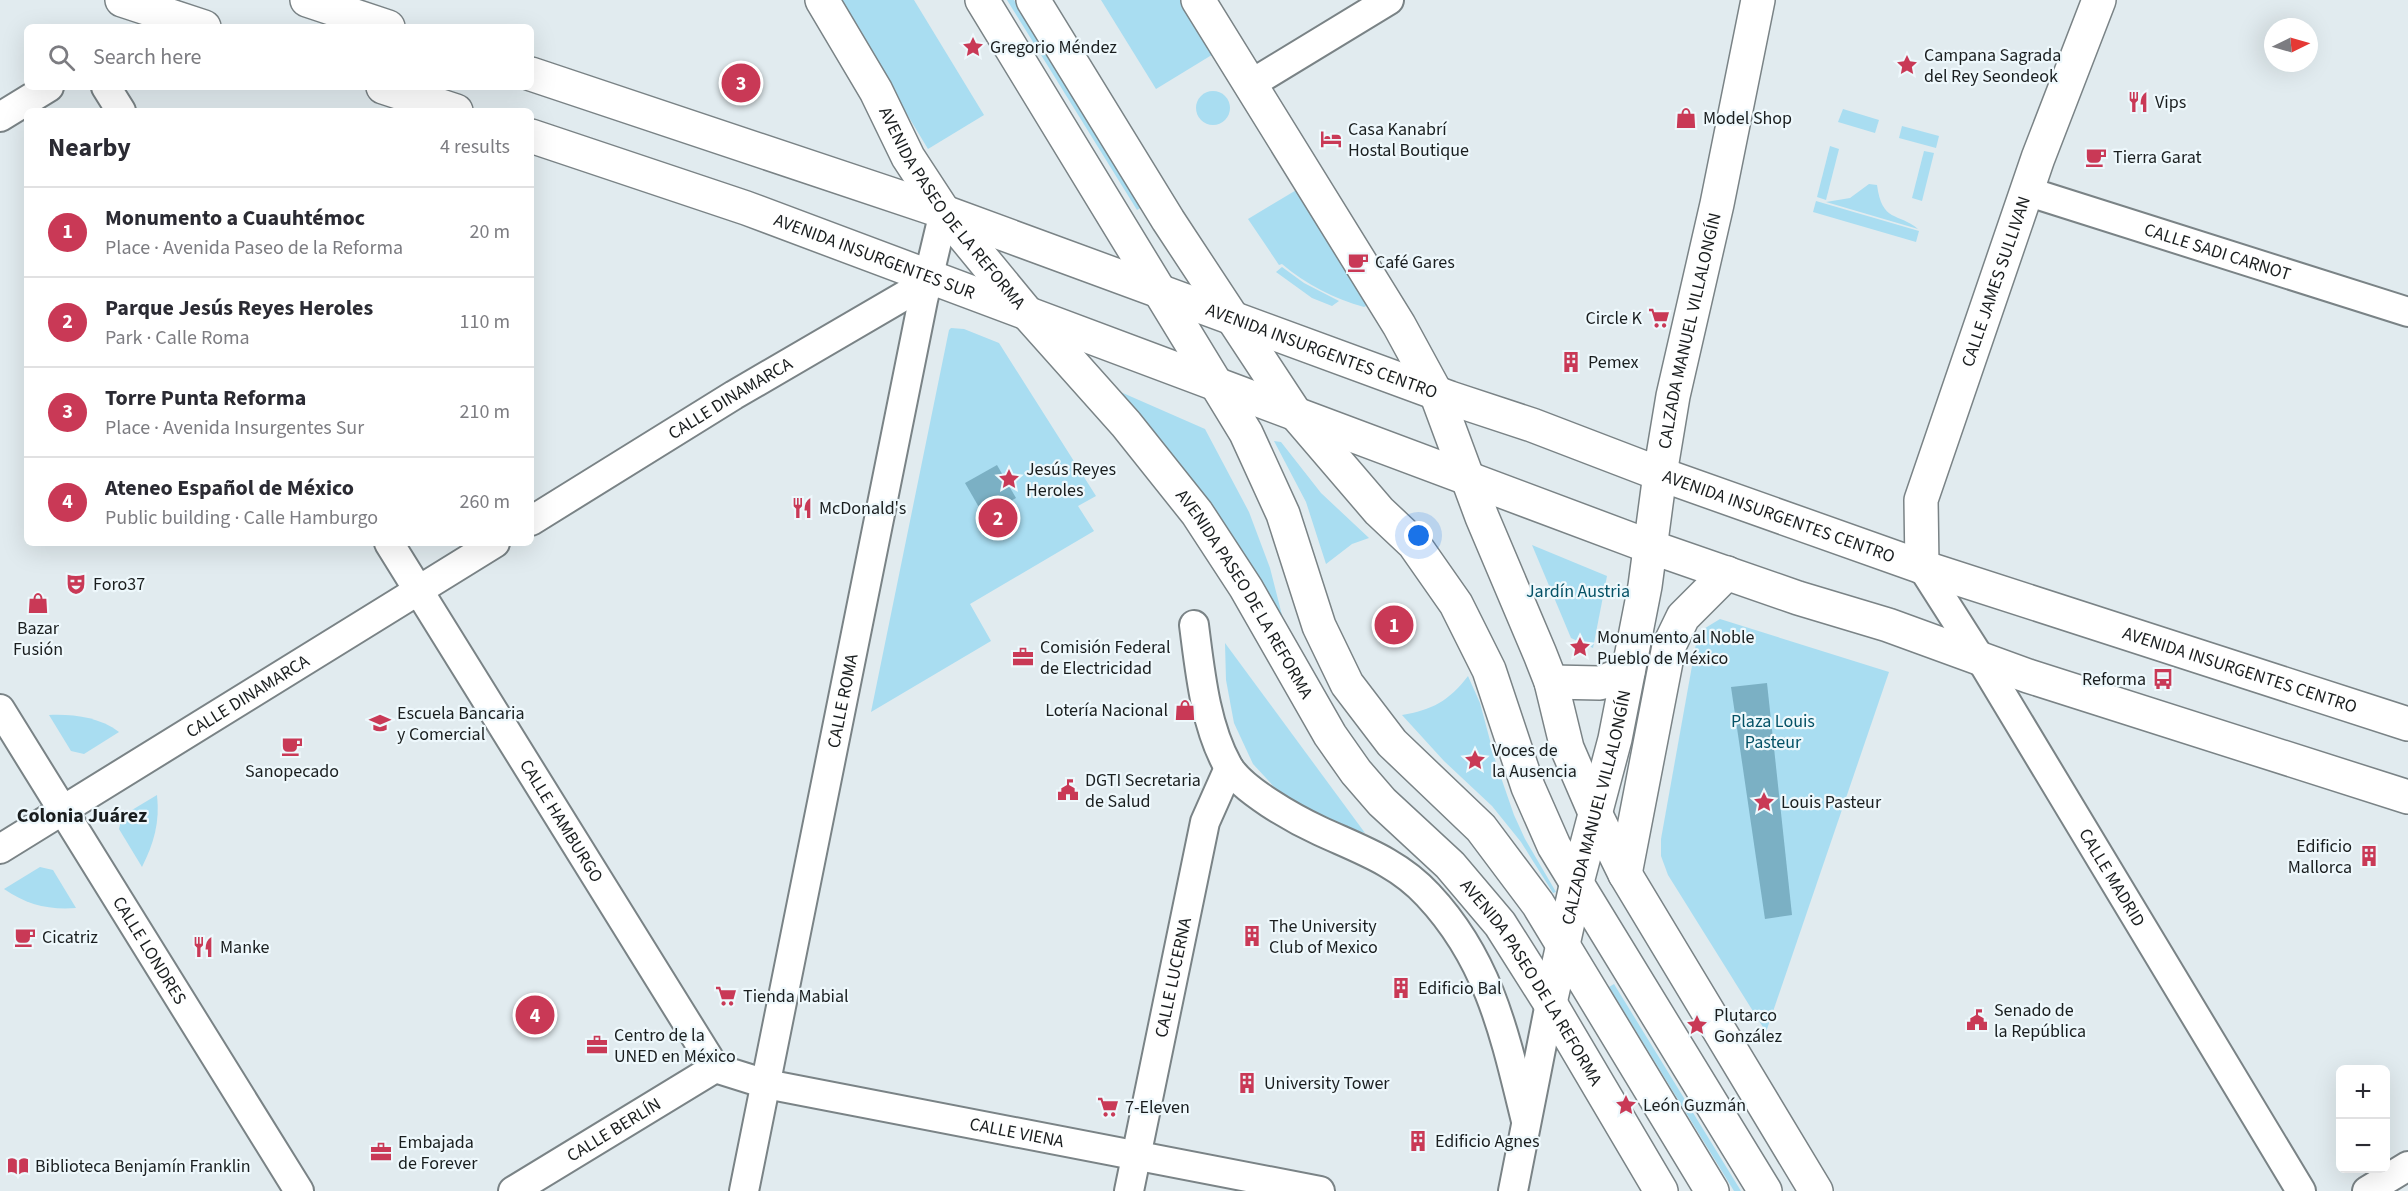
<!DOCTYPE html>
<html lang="en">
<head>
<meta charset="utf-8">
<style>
  :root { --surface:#fff; --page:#f2f2f3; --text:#2b2b33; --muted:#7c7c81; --line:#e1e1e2; --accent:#c93956 }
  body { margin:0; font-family:"Source Sans 3",sans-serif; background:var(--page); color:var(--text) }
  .controls { position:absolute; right:18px; bottom:18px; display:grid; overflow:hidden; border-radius:9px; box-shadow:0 6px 24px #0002 }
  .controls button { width:54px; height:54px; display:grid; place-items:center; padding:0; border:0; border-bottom:2px solid var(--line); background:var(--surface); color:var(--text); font:30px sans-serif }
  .compass { position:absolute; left:2264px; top:18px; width:54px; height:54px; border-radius:50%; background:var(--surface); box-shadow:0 6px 24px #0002; rotate:85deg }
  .you { position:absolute; left:1419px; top:536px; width:21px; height:21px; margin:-15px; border:4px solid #fff; border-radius:50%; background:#1a73e8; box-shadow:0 0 0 9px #1a73e833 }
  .badge { display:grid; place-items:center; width:39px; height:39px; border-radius:50%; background:var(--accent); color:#fff; font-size:20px; font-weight:700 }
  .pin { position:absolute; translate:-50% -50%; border:3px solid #fff; box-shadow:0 2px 6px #0006 }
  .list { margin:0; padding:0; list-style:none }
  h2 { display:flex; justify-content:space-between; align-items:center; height:78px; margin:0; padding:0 24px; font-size:26px }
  h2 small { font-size:20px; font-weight:400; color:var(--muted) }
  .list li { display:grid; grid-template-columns:39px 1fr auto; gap:18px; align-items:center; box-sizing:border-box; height:90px; padding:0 24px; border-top:2px solid var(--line) }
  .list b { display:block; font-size:22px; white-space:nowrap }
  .list p { margin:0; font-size:20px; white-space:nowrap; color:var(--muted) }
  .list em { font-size:20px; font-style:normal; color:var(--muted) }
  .icon { flex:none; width:33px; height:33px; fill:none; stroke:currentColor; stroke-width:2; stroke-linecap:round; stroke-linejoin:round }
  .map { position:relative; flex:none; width:2408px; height:1191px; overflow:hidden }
  .search { position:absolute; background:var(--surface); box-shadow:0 6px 24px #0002; left:24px; top:24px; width:510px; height:66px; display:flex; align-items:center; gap:15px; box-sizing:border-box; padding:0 21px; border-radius:9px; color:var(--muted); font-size:22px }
  .panel { position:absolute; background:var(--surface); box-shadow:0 6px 24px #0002; left:24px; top:108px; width:510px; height:438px; border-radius:9px }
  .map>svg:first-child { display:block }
</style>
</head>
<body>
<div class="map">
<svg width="2408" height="1191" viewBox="0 0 2408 1191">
  <rect width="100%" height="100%" fill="#e1ebef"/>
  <g fill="#a9ddf1">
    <path d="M838,0h76l70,115 -56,34z"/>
    <path d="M1007,0h7l128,207 -5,3z"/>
    <path d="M1101,0h82l32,53 -59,36z"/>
    <circle cx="1213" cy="108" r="17"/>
    <path d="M1843,109l36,11 -4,13 -37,-11z"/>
    <path d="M1902,126l37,10 -3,12 -37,-10z"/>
    <path d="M1830,146l9,3 -13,51 -9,-3z"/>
    <path d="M1924,151l10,2 -12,48 -10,-3z"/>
    <path d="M1869,184l8,1c5,38 21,27 41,44l-92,-27 24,-4z"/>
    <path d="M1298,189l70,116 -4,2c-29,-8 -59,-23 -82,-43l-3,1 -31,-46z"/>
    <path d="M1816,201l103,30 -3,11 -103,-30z"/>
    <path d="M1282,267l22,16 35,18 -7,5 -20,-8 -36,-26z"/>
    <path d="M951,328l13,1 35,14 97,153 -18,10 16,25 -124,73 21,37 -120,71 78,-382z"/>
    <path d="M1100,383l105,46 44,83 21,56 13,51 -64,-98z"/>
    <path d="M1274,441l7,1 40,51 48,45 -17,6 -26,20 -20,-62z"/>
    <path d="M1532,545l75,31 -14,72 -22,-10z"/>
    <path d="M1720,619l169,53 -123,360 -98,-157 -7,-19v-17l36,-201 5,-8z"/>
    <path d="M1225,643l140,190 -41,-12 -35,-18 -36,-39 -19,-41 -8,-43z"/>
    <path d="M1468,676l12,27 16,60 18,52 11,24 31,53 -3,1 -32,-51 -29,-36 -48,-45 -42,-46c30,-5 47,-14 66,-39z"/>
    <path d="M49,715c24,-1 50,2 70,17l-35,22 -13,-3z"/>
    <path d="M157,795c3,27 -3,48 -15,72l-23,-38 3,-13z"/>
    <path d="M40,867l13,3 23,38c-27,2 -49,-3 -72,-19z"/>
    <path d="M1614,984l127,207h-7l-125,-204z"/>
  </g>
  <g fill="#7bb0c4">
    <path d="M997,465l19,33 -32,18 -19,-33z"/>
    <path d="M1767,683l25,232 -27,4 -34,-232z"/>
  </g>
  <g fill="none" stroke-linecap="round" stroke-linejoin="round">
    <defs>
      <g id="minor">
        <path d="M1251,84l138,-84"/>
        <path d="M106,87l15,24"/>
        <path d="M0,117l49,-30"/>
        <path id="s1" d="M2026,191l382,121"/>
        <path id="s2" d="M531,521l203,-126 175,-102 21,-16"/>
        <path id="s3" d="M389,543l326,525"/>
        <path id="s4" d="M1922,567l58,91 321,533"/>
        <path d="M1194,625c6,46 11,100 34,141 14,24 66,53 92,65 39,18 78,31 108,64 62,66 77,141 98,226"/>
        <path id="s5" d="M0,709l299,482"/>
        <path id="s6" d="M0,849l495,-306"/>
        <path id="s7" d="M715,1068l51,16 554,107"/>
        <path id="s8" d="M513,1191l202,-123"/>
        <path id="s9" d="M744,1191l179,-891 21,-88"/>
        <path id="s10" d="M1129,1191l76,-369 24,-54"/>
        <path d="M1513,1191l37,-188"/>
        <path d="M2367,1191l41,-25"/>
      </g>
      <g id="tertiary">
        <path id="s11" d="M822,0l54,91 32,66 36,55 83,101 99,111 71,89 49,75 84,147 26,37 26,30 68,63 50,59 50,79 111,188"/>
        <path d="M1198,0l201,325 37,68 46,124 58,137 11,28 16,66 29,67 29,59 191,317"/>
        <path d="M1551,682l49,1 28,-11"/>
        <path id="s12" d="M1550,1003l26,-117 39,-147 30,-153 15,-112 13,-78 44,-192 41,-204"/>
      </g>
      <g id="secondary">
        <path d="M122,0l82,27"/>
        <path d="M307,0l81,27"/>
        <path d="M982,0l264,433 37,81 36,112 28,58 45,59 89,85 57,76 174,287"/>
        <path d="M1033,0l135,220 127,193 84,98 35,33 42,60 33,66 39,117 26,59 211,345"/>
        <path id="s13" d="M531,74l413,138 506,186 82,27 128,49 262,93 486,157"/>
        <path d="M383,87l73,24"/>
        <path id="s14" d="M531,136l215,72 905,339 147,51 90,27 140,51 380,121"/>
        <path id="s15" d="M1922,567l-1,-67 117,-342 61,-158"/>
        <path d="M1625,874l44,-228 14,-29 44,-44"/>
      </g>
    </defs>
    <use href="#minor" stroke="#7a8386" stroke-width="32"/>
    <use href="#tertiary" stroke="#7a8386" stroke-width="36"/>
    <use href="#secondary" stroke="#7a8386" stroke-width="36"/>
    <use href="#minor" stroke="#fff" stroke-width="28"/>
    <use href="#tertiary" stroke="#fff" stroke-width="33"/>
    <use href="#secondary" stroke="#fff" stroke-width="33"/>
  </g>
  <defs>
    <symbol id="sight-bare" viewBox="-9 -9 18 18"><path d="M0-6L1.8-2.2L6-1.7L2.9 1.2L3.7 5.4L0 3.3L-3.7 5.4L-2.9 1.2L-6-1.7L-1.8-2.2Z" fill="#c93956" stroke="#eef8fc" stroke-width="2.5" paint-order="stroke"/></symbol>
    <symbol id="restaurant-bare" viewBox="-9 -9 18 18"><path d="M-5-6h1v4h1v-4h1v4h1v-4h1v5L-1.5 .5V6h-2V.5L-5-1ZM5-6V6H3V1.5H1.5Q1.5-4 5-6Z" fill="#c93956" stroke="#eef8fc" stroke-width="2.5" paint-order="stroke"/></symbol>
    <symbol id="shop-bare" viewBox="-9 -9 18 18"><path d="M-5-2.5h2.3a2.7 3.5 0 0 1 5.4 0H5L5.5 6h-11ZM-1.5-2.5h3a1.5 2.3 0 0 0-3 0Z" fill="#c93956" stroke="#eef8fc" stroke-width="2.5" paint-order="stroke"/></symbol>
    <symbol id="hotel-bare" viewBox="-9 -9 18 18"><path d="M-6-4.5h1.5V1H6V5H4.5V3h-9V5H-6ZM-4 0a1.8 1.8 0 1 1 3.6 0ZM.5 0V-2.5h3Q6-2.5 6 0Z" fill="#c93956" stroke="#eef8fc" stroke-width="2.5" paint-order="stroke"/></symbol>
    <symbol id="cafe-bare" viewBox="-9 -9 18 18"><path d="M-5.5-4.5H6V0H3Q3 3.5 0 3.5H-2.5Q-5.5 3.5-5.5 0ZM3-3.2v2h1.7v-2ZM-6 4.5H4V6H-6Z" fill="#c93956" stroke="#eef8fc" stroke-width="2.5" paint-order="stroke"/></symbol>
    <symbol id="supermarket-bare" viewBox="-9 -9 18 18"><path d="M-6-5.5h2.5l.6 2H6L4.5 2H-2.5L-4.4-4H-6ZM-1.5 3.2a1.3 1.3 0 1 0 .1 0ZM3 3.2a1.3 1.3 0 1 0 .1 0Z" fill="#c93956" stroke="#eef8fc" stroke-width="2.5" paint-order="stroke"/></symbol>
    <symbol id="building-bare" viewBox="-9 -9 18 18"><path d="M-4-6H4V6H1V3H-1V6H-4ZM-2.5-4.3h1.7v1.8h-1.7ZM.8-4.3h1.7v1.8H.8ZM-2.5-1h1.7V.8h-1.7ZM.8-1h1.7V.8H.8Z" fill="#c93956" stroke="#eef8fc" stroke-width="2.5" paint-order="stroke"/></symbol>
    <symbol id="theatre-bare" viewBox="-9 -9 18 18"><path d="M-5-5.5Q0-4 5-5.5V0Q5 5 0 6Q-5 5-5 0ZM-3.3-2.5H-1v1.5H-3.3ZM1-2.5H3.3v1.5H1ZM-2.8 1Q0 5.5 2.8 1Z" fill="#c93956" stroke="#eef8fc" stroke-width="2.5" paint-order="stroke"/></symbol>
    <symbol id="office-bare" viewBox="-9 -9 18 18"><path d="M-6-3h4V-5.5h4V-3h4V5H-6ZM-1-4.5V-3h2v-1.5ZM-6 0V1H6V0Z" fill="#c93956" stroke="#eef8fc" stroke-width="2.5" paint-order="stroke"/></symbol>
    <symbol id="bus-bare" viewBox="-9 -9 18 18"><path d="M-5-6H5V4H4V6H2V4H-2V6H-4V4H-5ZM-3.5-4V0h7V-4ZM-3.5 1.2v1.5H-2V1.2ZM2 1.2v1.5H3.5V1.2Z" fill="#c93956" stroke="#eef8fc" stroke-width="2.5" paint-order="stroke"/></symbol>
    <symbol id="university-bare" viewBox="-9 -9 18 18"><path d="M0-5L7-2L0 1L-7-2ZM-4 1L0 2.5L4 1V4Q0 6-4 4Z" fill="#c93956" stroke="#eef8fc" stroke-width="2.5" paint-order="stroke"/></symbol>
    <symbol id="civic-bare" viewBox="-9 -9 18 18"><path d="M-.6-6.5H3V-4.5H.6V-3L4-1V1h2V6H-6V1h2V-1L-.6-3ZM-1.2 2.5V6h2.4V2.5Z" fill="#c93956" stroke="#eef8fc" stroke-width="2.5" paint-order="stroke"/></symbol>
    <symbol id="library-bare" viewBox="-9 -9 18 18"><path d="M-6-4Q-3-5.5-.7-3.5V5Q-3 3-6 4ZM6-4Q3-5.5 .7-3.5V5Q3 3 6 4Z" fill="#c93956" stroke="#eef8fc" stroke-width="2.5" paint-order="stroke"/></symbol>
  </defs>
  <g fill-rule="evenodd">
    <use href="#sight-bare" x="958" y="32" width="30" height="30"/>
    <use href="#sight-bare" x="1892" y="50" width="30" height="30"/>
    <use href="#restaurant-bare" x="2123" y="87" width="30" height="30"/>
    <use href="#shop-bare" x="1671" y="103" width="30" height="30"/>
    <use href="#hotel-bare" x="1316" y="124" width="30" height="30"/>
    <use href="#cafe-bare" x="2081" y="142" width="30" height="30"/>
    <use href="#cafe-bare" x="1343" y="247" width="30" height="30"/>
    <use href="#supermarket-bare" x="1644" y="303" width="30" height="30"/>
    <use href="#building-bare" x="1556" y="347" width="30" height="30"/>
    <use href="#sight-bare" x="994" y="464" width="30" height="30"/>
    <use href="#restaurant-bare" x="787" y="493" width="30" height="30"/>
    <use href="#theatre-bare" x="61" y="569" width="30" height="30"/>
    <use href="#shop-bare" x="23" y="588" width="30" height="30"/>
    <use href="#sight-bare" x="1565" y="632" width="30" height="30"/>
    <use href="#office-bare" x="1008" y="642" width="30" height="30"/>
    <use href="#bus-bare" x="2148" y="664" width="30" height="30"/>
    <use href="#shop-bare" x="1170" y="695" width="30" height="30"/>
    <use href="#university-bare" x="365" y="708" width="30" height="30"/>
    <use href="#cafe-bare" x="277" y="731" width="30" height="30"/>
    <use href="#sight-bare" x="1460" y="745" width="30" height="30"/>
    <use href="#civic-bare" x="1053" y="775" width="30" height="30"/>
    <use href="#sight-bare" x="1749" y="787" width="30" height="30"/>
    <use href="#building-bare" x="2354" y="841" width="30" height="30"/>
    <use href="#building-bare" x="1237" y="921" width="30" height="30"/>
    <use href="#cafe-bare" x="10" y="922" width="30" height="30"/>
    <use href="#restaurant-bare" x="188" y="932" width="30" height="30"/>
    <use href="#building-bare" x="1386" y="973" width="30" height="30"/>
    <use href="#supermarket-bare" x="711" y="981" width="30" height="30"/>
    <use href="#civic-bare" x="1962" y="1005" width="30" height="30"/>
    <use href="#sight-bare" x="1682" y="1010" width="30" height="30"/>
    <use href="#office-bare" x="582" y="1030" width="30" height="30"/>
    <use href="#building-bare" x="1232" y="1068" width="30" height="30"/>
    <use href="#sight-bare" x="1611" y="1090" width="30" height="30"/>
    <use href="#supermarket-bare" x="1093" y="1092" width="30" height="30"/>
    <use href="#building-bare" x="1403" y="1126" width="30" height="30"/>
    <use href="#office-bare" x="366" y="1137" width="30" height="30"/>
    <use href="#library-bare" x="3" y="1151" width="30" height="30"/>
  </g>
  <g text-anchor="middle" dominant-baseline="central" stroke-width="4.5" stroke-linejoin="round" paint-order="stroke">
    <g font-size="18" fill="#1a1e1f" stroke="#eef8fc" text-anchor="start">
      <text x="990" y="47">Gregorio Méndez</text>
      <text x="1924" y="55">Campana Sagrada<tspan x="1924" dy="21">del Rey Seondeok</tspan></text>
      <text x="2155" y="102">Vips</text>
      <text x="1703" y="118">Model Shop</text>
      <text x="1348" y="129">Casa Kanabrí<tspan x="1348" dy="21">Hostal Boutique</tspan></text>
      <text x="2113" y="157">Tierra Garat</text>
      <text x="1375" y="262">Café Gares</text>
      <text x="1642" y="318" text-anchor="end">Circle K</text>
      <text x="1588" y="362">Pemex</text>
      <text x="1026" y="469">Jesús Reyes<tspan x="1026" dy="21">Heroles</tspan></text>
      <text x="819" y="508">McDonald's</text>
      <text x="93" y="584">Foro37</text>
      <text x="38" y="628" text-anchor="middle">Bazar<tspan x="38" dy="21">Fusión</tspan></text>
      <text x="1597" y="637">Monumento al Noble<tspan x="1597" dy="21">Pueblo de México</tspan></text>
      <text x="1040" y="647">Comisión Federal<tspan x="1040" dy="21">de Electricidad</tspan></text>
      <text x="2146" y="679" text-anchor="end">Reforma</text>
      <text x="1168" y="710" text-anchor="end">Lotería Nacional</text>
      <text x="397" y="713">Escuela Bancaria<tspan x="397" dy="21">y Comercial</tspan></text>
      <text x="1492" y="750">Voces de<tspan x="1492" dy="21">la Ausencia</tspan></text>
      <text x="292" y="771" text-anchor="middle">Sanopecado</text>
      <text x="1085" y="780">DGTI Secretaria<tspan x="1085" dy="21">de Salud</tspan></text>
      <text x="1781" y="802">Louis Pasteur</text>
      <text x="2352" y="846" text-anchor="end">Edificio<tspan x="2352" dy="21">Mallorca</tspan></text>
      <text x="1269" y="926">The University<tspan x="1269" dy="21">Club of Mexico</tspan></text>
      <text x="42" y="937">Cicatriz</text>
      <text x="220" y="947">Manke</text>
      <text x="1418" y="988">Edificio Bal</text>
      <text x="743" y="996">Tienda Mabial</text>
      <text x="1994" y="1010">Senado de<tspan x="1994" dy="21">la República</tspan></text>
      <text x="1714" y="1015">Plutarco<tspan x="1714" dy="21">González</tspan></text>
      <text x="614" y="1035">Centro de la<tspan x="614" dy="21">UNED en México</tspan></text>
      <text x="1264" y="1083">University Tower</text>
      <text x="1643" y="1105">León Guzmán</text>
      <text x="1125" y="1107">7-Eleven</text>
      <text x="1435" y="1141">Edificio Agnes</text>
      <text x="398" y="1142">Embajada<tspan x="398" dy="21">de Forever</tspan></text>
      <text x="35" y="1166">Biblioteca Benjamín Franklin</text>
    </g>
    <g font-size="18" fill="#1a1e1f" stroke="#eef8fc">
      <text stroke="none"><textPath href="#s11" startOffset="246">AVENIDA PASEO DE LA REFORMA</textPath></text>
      <text stroke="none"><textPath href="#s1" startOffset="201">CALLE SADI CARNOT</textPath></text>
      <text stroke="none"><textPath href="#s14" startOffset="364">AVENIDA INSURGENTES SUR</textPath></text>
      <text stroke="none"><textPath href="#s15" startOffset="298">CALLE JAMES SULLIVAN</textPath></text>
      <text stroke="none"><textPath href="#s12" startOffset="687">CALZADA MANUEL VILLALONGÍN</textPath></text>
      <text stroke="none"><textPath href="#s13" startOffset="838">AVENIDA INSURGENTES CENTRO</textPath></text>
      <text stroke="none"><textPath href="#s2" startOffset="234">CALLE DINAMARCA</textPath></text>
      <text stroke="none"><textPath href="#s13" startOffset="1324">AVENIDA INSURGENTES CENTRO</textPath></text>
      <text stroke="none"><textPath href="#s11" startOffset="732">AVENIDA PASEO DE LA REFORMA</textPath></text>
      <text stroke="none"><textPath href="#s13" startOffset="1810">AVENIDA INSURGENTES CENTRO</textPath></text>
      <text stroke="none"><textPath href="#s6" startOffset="291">CALLE DINAMARCA</textPath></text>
      <text stroke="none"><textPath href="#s9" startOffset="500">CALLE ROMA</textPath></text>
      <text stroke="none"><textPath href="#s12" startOffset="201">CALZADA MANUEL VILLALONGÍN</textPath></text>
      <text stroke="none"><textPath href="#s3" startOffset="327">CALLE HAMBURGO</textPath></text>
      <text stroke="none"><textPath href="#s4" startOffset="364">CALLE MADRID</textPath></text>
      <text stroke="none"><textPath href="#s5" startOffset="284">CALLE LONDRES</textPath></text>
      <text stroke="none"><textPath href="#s10" startOffset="218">CALLE LUCERNA</textPath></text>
      <text stroke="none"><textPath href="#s11" startOffset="1218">AVENIDA PASEO DE LA REFORMA</textPath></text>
      <text stroke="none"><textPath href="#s8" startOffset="118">CALLE BERLÍN</textPath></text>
      <text stroke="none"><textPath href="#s7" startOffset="309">CALLE VIENA</textPath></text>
    </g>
    <g font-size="18" fill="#045166" stroke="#eef8fc">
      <text x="1578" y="591">Jardín Austria</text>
      <text x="1773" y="721">Plaza Louis<tspan x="1773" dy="21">Pasteur</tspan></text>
    </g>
    <g font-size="20" font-weight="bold" fill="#1a1e1f" stroke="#eef8fc">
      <text x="82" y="816">Colonia Juárez</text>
    </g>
  </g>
</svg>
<div class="controls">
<button>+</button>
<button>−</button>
</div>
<svg class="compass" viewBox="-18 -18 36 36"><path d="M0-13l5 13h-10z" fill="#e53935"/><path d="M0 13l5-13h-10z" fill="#7c7c81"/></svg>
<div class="you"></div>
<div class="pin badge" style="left:1394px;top:625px">1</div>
<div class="pin badge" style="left:998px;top:518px">2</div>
<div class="pin badge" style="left:741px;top:83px">3</div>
<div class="pin badge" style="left:535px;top:1015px">4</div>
<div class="search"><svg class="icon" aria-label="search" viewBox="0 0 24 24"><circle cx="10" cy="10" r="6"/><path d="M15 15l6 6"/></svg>Search here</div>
<section class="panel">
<h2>Nearby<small>4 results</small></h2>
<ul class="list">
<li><span class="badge">1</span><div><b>Monumento a Cuauhtémoc</b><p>Place · Avenida Paseo de la Reforma</p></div><em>20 m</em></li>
<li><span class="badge">2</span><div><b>Parque Jesús Reyes Heroles</b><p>Park · Calle Roma</p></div><em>110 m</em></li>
<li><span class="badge">3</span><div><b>Torre Punta Reforma</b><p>Place · Avenida Insurgentes Sur</p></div><em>210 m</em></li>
<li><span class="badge">4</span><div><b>Ateneo Español de México</b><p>Public building · Calle Hamburgo</p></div><em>260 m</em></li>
</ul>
</section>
</div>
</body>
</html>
